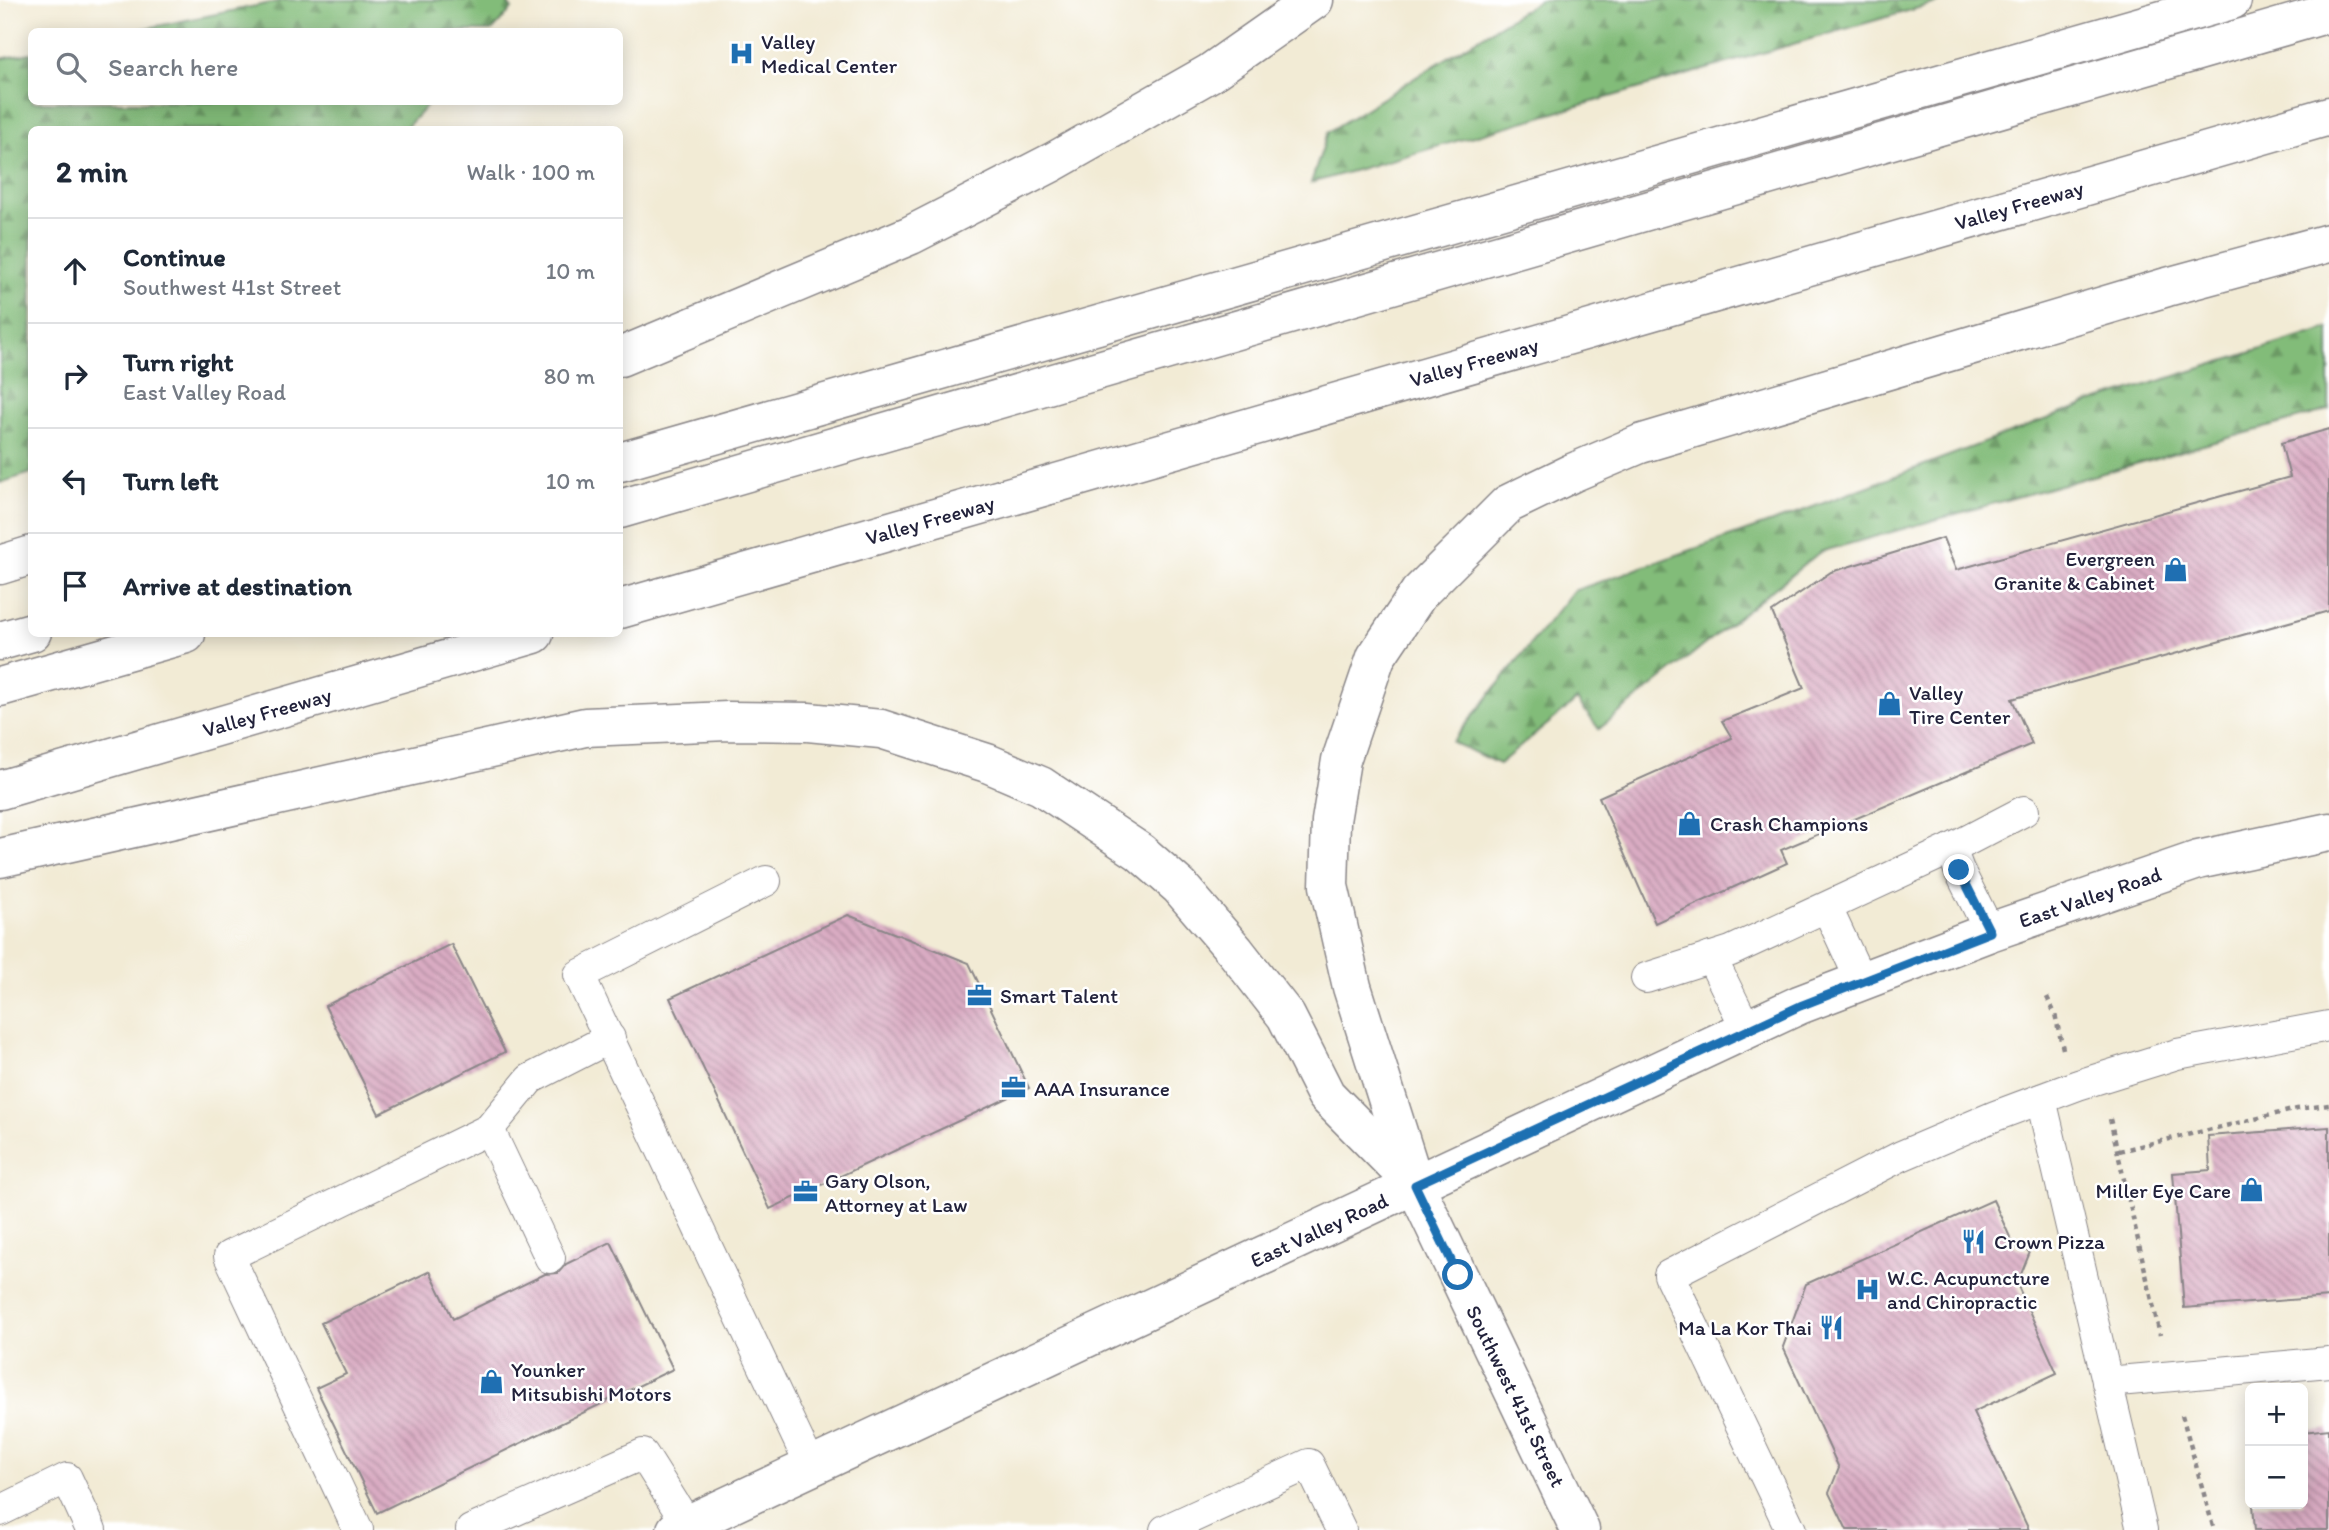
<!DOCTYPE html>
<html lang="en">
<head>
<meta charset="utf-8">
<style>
  :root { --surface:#fff; --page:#f6f6f7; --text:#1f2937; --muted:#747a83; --line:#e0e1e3 }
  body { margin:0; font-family:Itim,sans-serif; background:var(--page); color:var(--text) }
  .controls { position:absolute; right:21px; bottom:21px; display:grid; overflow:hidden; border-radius:10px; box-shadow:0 4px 18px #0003 }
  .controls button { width:63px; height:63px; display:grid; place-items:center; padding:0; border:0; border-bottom:2px solid var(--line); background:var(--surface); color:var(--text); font:35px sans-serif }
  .stop { position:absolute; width:21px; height:21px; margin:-16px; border:5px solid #1f6fb2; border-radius:50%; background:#fff }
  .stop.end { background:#1f6fb2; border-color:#fff; box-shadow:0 2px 7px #0008 }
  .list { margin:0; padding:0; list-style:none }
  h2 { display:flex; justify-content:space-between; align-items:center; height:91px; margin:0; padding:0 28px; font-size:30px }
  h2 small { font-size:23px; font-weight:400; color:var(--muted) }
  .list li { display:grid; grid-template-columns:46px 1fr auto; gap:21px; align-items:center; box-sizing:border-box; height:105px; padding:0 28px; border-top:2px solid var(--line) }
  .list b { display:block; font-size:26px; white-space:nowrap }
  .list p { margin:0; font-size:23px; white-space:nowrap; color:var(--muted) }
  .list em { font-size:23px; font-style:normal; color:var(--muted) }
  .icon { flex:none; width:38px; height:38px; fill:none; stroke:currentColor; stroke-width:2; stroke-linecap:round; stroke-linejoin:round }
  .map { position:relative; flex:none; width:2329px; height:1530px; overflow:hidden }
  .search { position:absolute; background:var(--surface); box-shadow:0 4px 18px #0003; left:28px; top:28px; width:595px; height:77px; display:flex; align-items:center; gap:18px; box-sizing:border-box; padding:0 24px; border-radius:10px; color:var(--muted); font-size:26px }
  .panel { position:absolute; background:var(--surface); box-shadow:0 4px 18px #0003; left:28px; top:126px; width:595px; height:511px; border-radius:10px }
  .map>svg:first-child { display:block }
</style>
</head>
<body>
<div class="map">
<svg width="2329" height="1530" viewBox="0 0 2329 1530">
  <defs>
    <pattern id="forest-firs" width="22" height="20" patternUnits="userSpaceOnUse" patternTransform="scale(1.75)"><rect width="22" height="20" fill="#82bc79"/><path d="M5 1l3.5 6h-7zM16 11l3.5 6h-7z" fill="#6a9864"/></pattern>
    <pattern id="building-back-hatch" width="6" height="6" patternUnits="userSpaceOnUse" patternTransform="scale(1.75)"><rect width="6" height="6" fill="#daacc3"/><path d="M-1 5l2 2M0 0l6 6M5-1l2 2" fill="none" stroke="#b08ca0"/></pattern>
  </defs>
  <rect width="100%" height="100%" fill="#fff"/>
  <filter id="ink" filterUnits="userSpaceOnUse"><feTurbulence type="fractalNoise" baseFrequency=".0143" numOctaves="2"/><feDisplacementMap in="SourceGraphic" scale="14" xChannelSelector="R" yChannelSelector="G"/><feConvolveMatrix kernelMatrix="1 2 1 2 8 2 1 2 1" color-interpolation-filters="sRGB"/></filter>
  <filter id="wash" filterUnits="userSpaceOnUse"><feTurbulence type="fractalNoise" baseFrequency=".00686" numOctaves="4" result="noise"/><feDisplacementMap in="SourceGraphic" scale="28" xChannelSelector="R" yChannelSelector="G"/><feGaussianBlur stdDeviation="1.57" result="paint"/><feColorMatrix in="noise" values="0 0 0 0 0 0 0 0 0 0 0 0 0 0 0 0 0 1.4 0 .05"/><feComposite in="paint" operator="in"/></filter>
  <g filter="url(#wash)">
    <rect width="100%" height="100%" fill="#f2ebd5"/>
    <g fill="url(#forest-firs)" stroke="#526f5a" stroke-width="2">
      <path d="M285,0h220l7,9 -20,22h-359z"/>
      <path d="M1540,0h406l-635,183 17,-51z"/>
      <path d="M31,53l1,49h398l-25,27 -373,1 -1,343 -31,10v-424z"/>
      <path d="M2329,328v82l-509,142 -221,177 -22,-29 -78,64 -47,-22 121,-151 216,-75 300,-113z"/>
    </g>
    <g id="blocks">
      <g fill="url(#building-back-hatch)">
        <path d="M2329,429v182l-317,88 20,45 -251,106 6,13 -132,60 -56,-126 133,-59 -10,-17 82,-33 -32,-76 59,-40 112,-34 13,32 334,-93 -9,-34z"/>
        <path d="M848,915l121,48 60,125 -259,121 -100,-211z"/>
        <path d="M451,944l54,108 -126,62 -54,-108z"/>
        <path d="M2329,1127v170l-145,11 -11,-135 37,-3 -2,-34z"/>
        <path d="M1993,1200l21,46 16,6 -13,32 40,89 -84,39 56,118h-182l-18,-37 10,-25 -56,-121 23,-63z"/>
        <path d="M611,1242l62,127 -296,144 -61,-125 30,-14 -25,-51 109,-52 23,48 92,-45 13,-1 8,-9z"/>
        <path d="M2329,1429v101h-74l-2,-26h50v-72z"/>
      </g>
    </g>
  </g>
  <g filter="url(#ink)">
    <use href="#blocks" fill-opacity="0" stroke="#8a8688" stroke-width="2"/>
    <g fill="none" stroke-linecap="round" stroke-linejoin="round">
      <defs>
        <g id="lane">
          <path d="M1951,849l73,-38"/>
          <path d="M766,881l-187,94 232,492"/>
          <path d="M1827,908l34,73"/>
          <path d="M1711,957l36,73"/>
          <path d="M1646,978l85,-27 220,-102 8,21 31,62"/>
          <path d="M2041,1099l101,431"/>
          <path d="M489,1129l61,129"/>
          <path d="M2107,1382l222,-20"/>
          <path d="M0,1511l67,-33 24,52"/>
          <path d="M358,1530l-129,-274 260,-127 41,-50 80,-41"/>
          <path d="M471,1530l172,-76 44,70"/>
          <path d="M1165,1530l144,-66 32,66"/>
          <path d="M1791,1530l-122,-255 232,-119 94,-40 83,-31 99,-31 152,-28"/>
        </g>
        <g id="secondary">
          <path d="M1415,1185l165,345"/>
          <path d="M676,1530l1123,-525 191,-73 208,-72 131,-28"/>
        </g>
        <g id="highway">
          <path d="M620,357l291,-122 142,-73 157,-89 104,-73"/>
          <path d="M620,462l1612,-462"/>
          <path d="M620,509l1709,-496"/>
          <path d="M0,565l32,-10"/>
          <path d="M620,609l1709,-493"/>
          <path d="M0,641l32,-9"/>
          <path d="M0,687l186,-53"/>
          <path d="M0,790l534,-156"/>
          <path d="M0,858l585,-131 143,-6 80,1 73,7 106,34 54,23 99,66 40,35 56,65 50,64 40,79 89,90"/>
          <path d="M1413,1180l-61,-193 -23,-101 2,-65 10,-61 35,-103 43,-64 89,-89 64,-31 68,-29 527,-157 162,-44"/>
        </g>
      </defs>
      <use href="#lane" stroke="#8a8688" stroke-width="32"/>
      <use href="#secondary" stroke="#8a8688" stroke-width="41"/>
      <use href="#highway" stroke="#8a8688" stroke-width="41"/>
      <g stroke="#8a8688" stroke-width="4.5" stroke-dasharray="5 5" stroke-linecap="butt">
        <path d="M2047,997l8,17 8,35"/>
        <path d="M2110,1119l50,216"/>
        <path d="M2119,1151l178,-42 32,-4"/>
        <path d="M2182,1415l32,115"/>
      </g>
      <use href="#lane" stroke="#fff" stroke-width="30"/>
      <use href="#secondary" stroke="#fff" stroke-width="38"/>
      <use href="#highway" stroke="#fff" stroke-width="38"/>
    </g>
  </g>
  <g fill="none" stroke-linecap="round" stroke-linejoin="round" filter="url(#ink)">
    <path stroke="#1f6fb2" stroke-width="9" d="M1458,1275l-43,-90 385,-179 190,-74 -31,-62"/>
  </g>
  <defs>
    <symbol id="hospital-bare" viewBox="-9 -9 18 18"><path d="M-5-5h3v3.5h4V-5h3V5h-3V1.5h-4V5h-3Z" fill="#1f6fb2" stroke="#fff" stroke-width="2.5" paint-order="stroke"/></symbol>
    <symbol id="shop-bare" viewBox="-9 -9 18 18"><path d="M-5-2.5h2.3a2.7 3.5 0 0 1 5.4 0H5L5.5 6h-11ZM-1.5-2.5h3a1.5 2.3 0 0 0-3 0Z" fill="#1f6fb2" stroke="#fff" stroke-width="2.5" paint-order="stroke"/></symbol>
    <symbol id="office-bare" viewBox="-9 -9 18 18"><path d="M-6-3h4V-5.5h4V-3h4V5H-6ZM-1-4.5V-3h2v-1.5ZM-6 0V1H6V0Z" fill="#1f6fb2" stroke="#fff" stroke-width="2.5" paint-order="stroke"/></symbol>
    <symbol id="restaurant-bare" viewBox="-9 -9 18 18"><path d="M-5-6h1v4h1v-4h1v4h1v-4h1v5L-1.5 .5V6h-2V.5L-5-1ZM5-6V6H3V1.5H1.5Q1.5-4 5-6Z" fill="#1f6fb2" stroke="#fff" stroke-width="2.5" paint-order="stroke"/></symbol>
  </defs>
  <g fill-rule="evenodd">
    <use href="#hospital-bare" x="724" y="36" width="35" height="35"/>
    <use href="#shop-bare" x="2158" y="552" width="35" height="35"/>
    <use href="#shop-bare" x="1872" y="686" width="35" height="35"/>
    <use href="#shop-bare" x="1672" y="806" width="35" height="35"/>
    <use href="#office-bare" x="962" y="978" width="35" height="35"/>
    <use href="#office-bare" x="996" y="1070" width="35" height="35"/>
    <use href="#shop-bare" x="2234" y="1172" width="35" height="35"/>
    <use href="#office-bare" x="788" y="1174" width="35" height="35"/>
    <use href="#restaurant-bare" x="1956" y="1224" width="35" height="35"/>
    <use href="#hospital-bare" x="1850" y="1272" width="35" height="35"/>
    <use href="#restaurant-bare" x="1814" y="1310" width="35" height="35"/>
    <use href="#shop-bare" x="474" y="1364" width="35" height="35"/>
  </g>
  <g text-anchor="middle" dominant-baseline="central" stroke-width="5" stroke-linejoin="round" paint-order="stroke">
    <g font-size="21" fill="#22223b" stroke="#fff" text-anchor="start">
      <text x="761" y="41">Valley<tspan x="761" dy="24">Medical Center</tspan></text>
      <text x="2155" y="558" text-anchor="end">Evergreen<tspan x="2155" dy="24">Granite &amp; Cabinet</tspan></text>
      <text x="1909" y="692">Valley<tspan x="1909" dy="24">Tire Center</tspan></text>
      <text x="1710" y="823">Crash Champions</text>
      <text x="1000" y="995">Smart Talent</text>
      <text x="1034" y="1088">AAA Insurance</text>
      <text x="825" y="1180">Gary Olson,<tspan x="825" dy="24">Attorney at Law</tspan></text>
      <text x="2231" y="1190" text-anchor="end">Miller Eye Care</text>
      <text x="1994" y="1241">Crown Pizza</text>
      <text x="1887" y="1277">W.C. Acupuncture<tspan x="1887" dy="24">and Chiropractic</tspan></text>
      <text x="1812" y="1327" text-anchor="end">Ma La Kor Thai</text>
      <text x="511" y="1369">Younker<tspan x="511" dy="24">Mitsubishi Motors</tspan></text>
    </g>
    <g font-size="21" fill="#22223b" stroke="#fff">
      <text transform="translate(2019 205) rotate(-16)">Valley Freeway</text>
      <text transform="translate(1474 362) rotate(-16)">Valley Freeway</text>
      <text transform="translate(930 520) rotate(-16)">Valley Freeway</text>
      <text transform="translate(267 712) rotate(-16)">Valley Freeway</text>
      <text transform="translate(2090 897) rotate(-19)">East Valley Road</text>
      <text transform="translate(1319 1230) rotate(-25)">East Valley Road</text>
      <text transform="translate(1516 1396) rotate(64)">Southwest 41st Street</text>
    </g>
  </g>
</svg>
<div class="controls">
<button>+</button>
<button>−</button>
</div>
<div class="stop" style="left:1458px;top:1275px"></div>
<div class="stop end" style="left:1959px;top:870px"></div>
<div class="search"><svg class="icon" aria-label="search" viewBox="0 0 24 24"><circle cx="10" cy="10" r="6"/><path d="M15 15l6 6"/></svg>Search here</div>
<section class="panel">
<h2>2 min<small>Walk · 100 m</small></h2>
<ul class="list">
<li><svg class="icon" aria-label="ahead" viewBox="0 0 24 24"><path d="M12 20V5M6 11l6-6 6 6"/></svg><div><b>Continue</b><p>Southwest 41st Street</p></div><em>10 m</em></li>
<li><svg class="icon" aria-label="right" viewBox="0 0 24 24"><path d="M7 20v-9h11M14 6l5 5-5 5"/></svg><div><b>Turn right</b><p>East Valley Road</p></div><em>80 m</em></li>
<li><svg class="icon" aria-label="left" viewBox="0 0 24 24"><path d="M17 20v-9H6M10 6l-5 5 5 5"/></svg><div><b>Turn left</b></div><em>10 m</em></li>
<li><svg class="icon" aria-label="arrive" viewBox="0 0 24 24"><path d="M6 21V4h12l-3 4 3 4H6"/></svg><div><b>Arrive at destination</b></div></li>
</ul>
</section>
</div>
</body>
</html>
